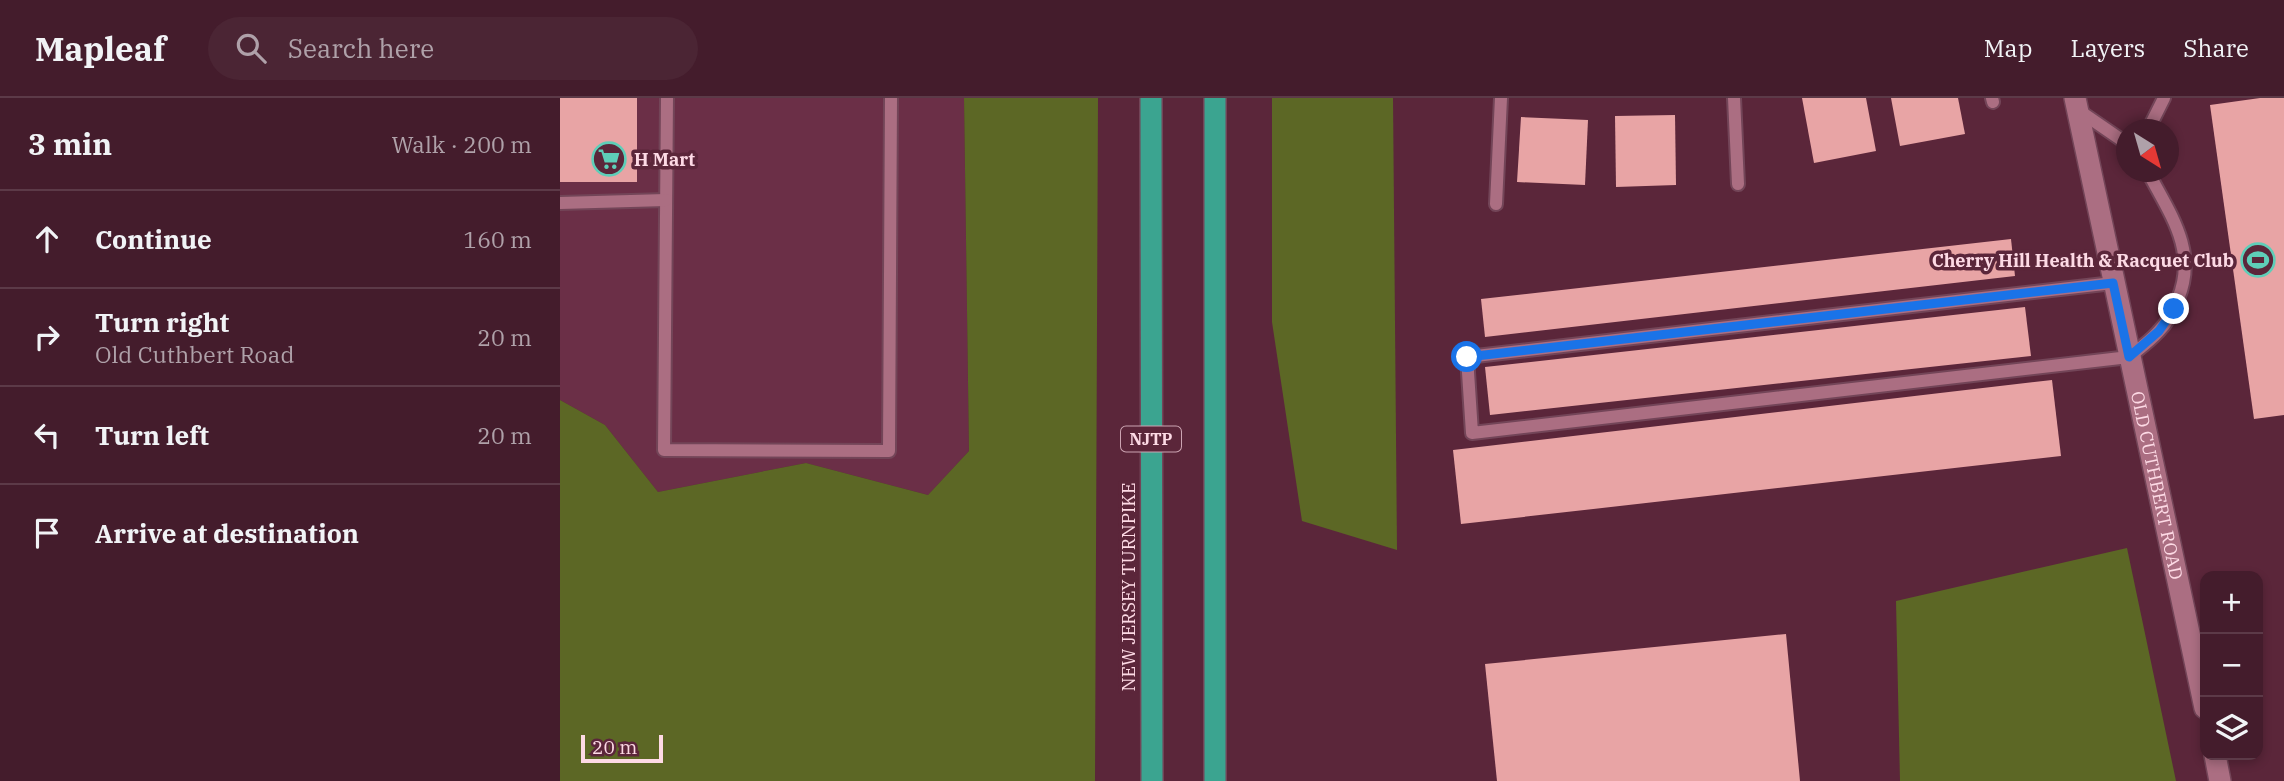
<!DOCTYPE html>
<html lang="en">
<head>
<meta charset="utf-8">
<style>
  :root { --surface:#441c2c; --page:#4b2534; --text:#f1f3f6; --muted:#afa1a9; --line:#5c3a48 }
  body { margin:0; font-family:"IBM Plex Serif",serif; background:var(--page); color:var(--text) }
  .controls { position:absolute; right:21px; bottom:21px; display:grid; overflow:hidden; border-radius:14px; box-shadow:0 4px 10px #0003 }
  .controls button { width:63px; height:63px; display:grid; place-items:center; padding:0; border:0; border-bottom:2px solid var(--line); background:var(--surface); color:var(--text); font:35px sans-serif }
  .compass { position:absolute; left:1556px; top:21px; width:63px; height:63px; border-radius:50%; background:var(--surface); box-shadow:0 4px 10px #0003; rotate:143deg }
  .scale { position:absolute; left:21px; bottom:18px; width:82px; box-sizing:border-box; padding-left:7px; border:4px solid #fddae5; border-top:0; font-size:19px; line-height:24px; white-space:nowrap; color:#fddae5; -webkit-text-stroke:5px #5b263a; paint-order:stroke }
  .stop { position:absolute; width:21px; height:21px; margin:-16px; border:5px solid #1a73e8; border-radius:50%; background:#fff }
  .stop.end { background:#1a73e8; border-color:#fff; box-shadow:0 2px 7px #0008 }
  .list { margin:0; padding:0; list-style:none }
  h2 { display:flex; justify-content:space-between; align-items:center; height:91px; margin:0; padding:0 28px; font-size:30px }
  h2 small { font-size:23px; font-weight:400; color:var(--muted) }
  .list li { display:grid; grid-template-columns:46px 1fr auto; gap:21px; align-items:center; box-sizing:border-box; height:98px; padding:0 28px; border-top:2px solid var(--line) }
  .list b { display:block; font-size:26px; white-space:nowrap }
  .list p { margin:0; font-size:23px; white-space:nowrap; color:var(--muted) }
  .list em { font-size:23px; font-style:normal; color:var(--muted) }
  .icon { flex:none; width:38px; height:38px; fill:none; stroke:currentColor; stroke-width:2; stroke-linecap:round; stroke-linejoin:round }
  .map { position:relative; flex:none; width:1724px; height:683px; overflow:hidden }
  header { display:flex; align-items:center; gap:42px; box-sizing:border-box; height:98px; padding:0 35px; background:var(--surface); border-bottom:2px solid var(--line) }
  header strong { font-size:33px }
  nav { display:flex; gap:38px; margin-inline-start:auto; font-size:24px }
  .search { width:490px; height:63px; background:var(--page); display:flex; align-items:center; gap:18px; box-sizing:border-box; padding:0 24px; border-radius:38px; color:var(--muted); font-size:26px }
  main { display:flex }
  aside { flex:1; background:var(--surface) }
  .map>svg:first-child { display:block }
</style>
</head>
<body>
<header>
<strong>Mapleaf</strong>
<div class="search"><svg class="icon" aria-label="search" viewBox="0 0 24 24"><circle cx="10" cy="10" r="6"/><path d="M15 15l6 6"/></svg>Search here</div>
<nav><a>Map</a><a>Layers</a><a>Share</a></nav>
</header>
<main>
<aside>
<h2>3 min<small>Walk · 200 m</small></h2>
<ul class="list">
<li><svg class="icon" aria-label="ahead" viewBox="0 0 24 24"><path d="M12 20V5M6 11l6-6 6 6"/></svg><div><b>Continue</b></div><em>160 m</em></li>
<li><svg class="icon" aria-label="right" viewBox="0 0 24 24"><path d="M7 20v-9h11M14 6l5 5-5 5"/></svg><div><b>Turn right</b><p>Old Cuthbert Road</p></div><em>20 m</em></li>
<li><svg class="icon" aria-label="left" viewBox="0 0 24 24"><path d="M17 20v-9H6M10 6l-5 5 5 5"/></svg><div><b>Turn left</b></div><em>20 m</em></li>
<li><svg class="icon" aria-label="arrive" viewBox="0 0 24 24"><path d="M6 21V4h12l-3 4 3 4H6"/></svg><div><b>Arrive at destination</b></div></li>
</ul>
</aside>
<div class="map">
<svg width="1724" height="683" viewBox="0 0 1724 683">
  <rect width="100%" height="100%" fill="#5b263a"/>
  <path fill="#6b2f47" d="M0,0h404l5,353 -41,44 -122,-32 -148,29 -53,-67 -45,-25z"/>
  <g fill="#5c6725">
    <path d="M404,0h134l-3,683h-535v-381l45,25 53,67 148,-29 122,32 41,-44z"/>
    <path d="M712,0h121l4,452 -95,-29 -30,-199z"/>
    <path d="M1567,450l49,233h-276l-4,-180z"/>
  </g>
  <g fill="#e8a4a5">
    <rect x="0" y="0" width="77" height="84"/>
    <path d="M1242,0h64l10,53 -62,12z"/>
    <path d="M1331,0h67l7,36 -65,12z"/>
    <path d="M1700,0h24v317l-30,4 -44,-314z"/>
    <path d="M1115,17l1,70 -60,2 -1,-71z"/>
    <path d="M961,19l67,3 -3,65 -68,-3z"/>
    <path d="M1451,141l4,37 -530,61 -4,-38z"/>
    <path d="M1465,209l6,49 -541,59 -5,-48z"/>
    <path d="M1492,282l9,76 -600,68 -8,-74z"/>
    <path d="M1226,536l14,147h-303l-12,-117z"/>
  </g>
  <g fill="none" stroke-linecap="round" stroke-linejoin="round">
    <defs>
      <g id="service">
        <path d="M107,0l-3,352 225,1 2,-353"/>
        <path d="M1174,0l4,86"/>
        <path d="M1432,0l1,4"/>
        <path d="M1518,12l48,33"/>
        <path d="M1588,32l16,-32"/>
        <path d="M0,105l106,-3"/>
        <path d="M936,106l5,-106"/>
        <path d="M1553,185l-646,74 5,76 657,-76c10,-8 21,-16 29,-25 9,-9 16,-21 20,-33 20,-48 -8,-85 -30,-127"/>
      </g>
      <g id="tertiary">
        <path id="s1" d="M1515,0l130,610"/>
        <path d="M1655,657l5,26"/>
      </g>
      <g id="motorway">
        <path d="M591,0l1,683"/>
        <path d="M655,683v-683"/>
      </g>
    </defs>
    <use href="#service" stroke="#734558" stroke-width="16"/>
    <use href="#tertiary" stroke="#734558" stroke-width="24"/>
    <use href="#motorway" stroke="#734558" stroke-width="24"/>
    <use href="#service" stroke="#ab6e82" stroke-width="12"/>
    <use href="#tertiary" stroke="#ab6e82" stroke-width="21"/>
    <use href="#motorway" stroke="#3ba490" stroke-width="21"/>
  </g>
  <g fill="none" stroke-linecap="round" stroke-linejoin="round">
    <path stroke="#1a73e8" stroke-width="9" d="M907,259l646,-74 16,74 30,-26 15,-22"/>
  </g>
  <defs>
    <symbol id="supermarket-ring" viewBox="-11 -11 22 22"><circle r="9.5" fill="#5b263a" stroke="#5eceb8" stroke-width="1.5"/><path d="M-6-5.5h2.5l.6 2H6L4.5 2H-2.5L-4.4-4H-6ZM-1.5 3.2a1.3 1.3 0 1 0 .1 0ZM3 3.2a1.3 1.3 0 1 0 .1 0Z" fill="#5eceb8"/></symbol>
    <symbol id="stadium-ring" viewBox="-11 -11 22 22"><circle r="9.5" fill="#5b263a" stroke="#5eceb8" stroke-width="1.5"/><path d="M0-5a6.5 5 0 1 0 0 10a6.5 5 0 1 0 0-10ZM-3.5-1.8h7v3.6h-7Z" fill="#5eceb8"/></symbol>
  </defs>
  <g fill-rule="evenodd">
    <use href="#supermarket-ring" x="30" y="42" width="38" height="38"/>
    <use href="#stadium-ring" x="1679" y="143" width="38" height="38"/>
  </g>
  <g text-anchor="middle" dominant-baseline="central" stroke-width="7" stroke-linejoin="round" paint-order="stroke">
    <rect fill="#5b263a" stroke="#cca4b2" stroke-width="2" x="561" y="328.5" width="60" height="25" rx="5"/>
    <g font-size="16" font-weight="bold" fill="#fddae5">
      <text x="591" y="341">NJTP</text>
    </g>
    <g font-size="18" font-weight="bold" fill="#fddae5" stroke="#5b263a" text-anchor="start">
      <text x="74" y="61">H Mart</text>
      <text x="1674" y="162" text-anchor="end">Cherry Hill Health &amp; Racquet Club</text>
    </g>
    <g font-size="18" fill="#fddae5" stroke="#5b263a">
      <text stroke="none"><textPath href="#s1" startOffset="396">OLD CUTHBERT ROAD</textPath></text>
      <text transform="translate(568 489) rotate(-90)">NEW JERSEY TURNPIKE</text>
    </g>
  </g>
</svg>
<div class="controls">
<button>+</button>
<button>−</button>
<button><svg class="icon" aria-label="layers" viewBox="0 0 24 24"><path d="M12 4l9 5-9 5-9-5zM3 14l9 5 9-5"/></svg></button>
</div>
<svg class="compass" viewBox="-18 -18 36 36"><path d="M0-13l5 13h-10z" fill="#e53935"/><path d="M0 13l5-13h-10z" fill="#afa1a9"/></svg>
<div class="scale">20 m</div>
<div class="stop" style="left:907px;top:259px"></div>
<div class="stop end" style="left:1614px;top:211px"></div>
</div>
</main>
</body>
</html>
